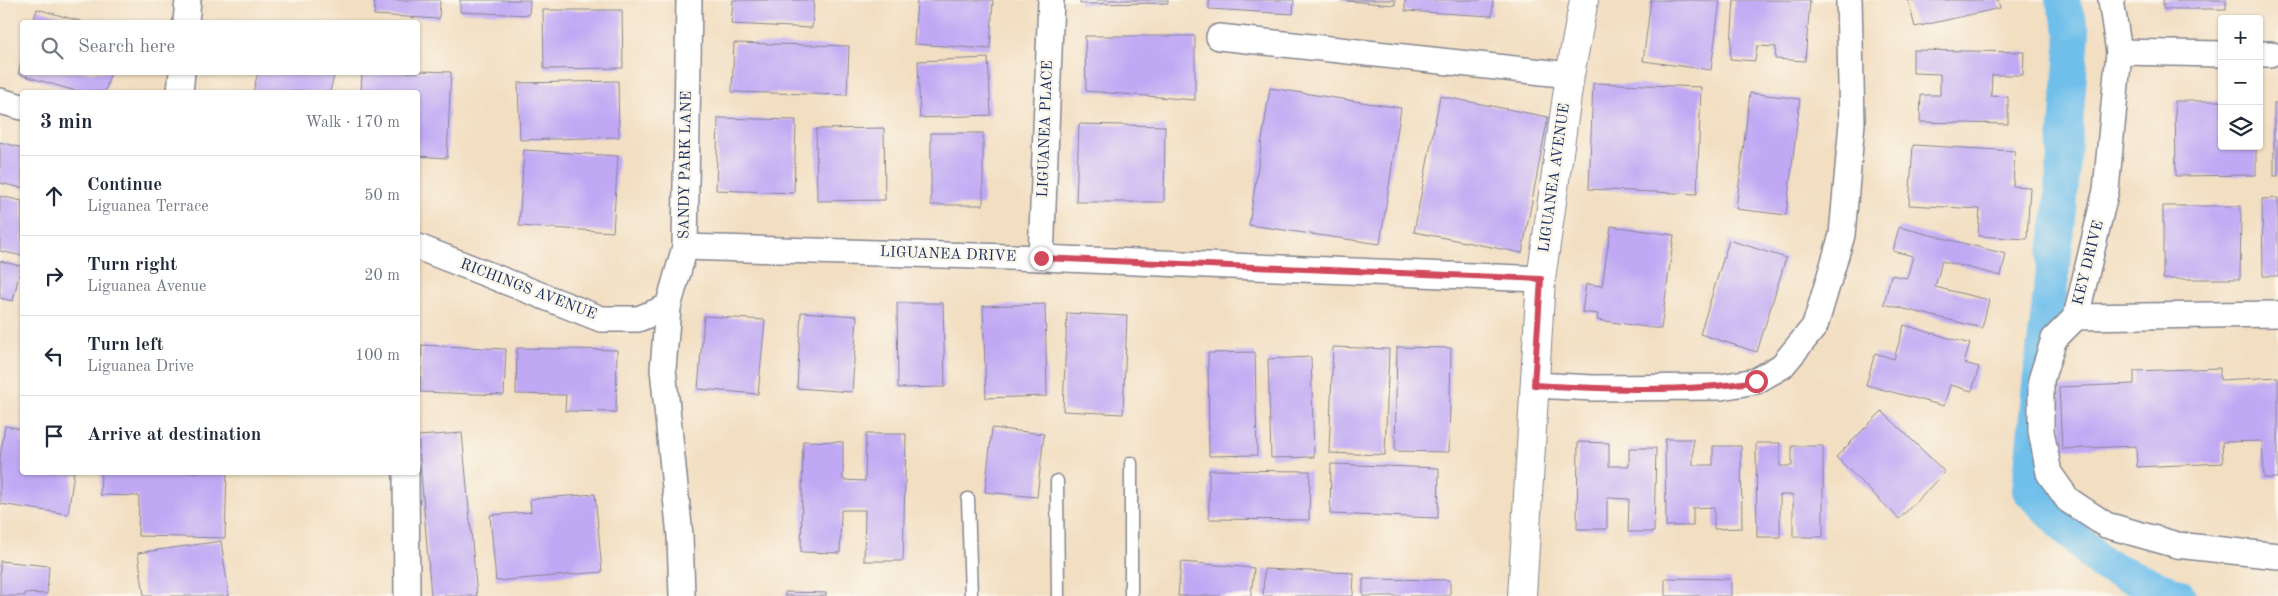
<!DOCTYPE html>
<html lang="en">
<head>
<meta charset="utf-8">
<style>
  :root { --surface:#fff; --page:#f6f6f7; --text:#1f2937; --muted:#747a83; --line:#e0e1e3 }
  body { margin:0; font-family:"Old Standard TT",serif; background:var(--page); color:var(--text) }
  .controls { position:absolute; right:15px; top:15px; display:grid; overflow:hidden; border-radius:5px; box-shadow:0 1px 4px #0004 }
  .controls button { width:45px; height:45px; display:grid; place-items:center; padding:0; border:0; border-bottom:1px solid var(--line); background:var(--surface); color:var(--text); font:25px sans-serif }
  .stop { position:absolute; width:15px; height:15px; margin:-11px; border:4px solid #d1495b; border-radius:50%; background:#fff }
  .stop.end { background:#d1495b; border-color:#fff; box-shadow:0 1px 5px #0008 }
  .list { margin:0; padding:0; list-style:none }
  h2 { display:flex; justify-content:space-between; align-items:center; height:65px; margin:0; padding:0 20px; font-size:21px }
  h2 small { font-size:16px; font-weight:400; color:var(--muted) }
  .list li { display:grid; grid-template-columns:32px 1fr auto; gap:15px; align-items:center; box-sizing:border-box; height:80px; padding:0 20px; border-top:1px solid var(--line) }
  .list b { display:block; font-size:19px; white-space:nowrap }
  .list p { margin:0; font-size:16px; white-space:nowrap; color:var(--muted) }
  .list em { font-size:16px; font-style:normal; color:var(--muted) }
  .icon { flex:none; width:28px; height:28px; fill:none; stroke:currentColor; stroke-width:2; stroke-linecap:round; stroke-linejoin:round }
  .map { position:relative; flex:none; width:2278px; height:596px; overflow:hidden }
  .search { position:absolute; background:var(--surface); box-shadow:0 1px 4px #0004; left:20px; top:20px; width:400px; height:55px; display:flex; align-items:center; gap:12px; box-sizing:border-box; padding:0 18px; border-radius:5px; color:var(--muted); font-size:19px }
  .panel { position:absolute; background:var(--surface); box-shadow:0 1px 4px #0004; left:20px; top:90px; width:400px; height:385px; border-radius:5px }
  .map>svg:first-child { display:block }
</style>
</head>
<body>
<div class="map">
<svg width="2278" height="596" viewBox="0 0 2278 596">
  <rect width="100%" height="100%" fill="#fbf7ec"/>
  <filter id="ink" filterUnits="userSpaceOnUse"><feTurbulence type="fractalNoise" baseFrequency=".02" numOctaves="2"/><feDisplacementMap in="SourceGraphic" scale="10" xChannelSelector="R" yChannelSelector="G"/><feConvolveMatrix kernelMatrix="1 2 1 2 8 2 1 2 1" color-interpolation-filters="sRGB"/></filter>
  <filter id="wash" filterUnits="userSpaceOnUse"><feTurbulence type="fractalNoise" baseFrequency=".0096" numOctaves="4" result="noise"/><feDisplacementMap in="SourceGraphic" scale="20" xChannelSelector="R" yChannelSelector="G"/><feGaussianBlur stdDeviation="1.12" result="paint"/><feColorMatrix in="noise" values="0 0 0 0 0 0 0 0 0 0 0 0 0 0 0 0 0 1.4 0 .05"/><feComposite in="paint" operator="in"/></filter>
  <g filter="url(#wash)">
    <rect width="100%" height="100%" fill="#f2dec1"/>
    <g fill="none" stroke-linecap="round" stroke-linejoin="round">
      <path stroke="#70bfeb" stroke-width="34" d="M2062,0l11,32 -13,179 -22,182 -9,97 73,74 77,32"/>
    </g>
    <g id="blocks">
      <g fill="#c0a8f4">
        <path d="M375,0h65l-1,19 -65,-4z"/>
        <path d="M460,0h70l-1,15 -69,-3z"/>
        <path d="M733,0h81l-2,28 -81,-4z"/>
        <path d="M917,0h76l-3,49 -76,-5z"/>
        <path d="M1080,0h88v3l-88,1z"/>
        <path d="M1209,0h85l-1,14 -84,-5z"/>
        <path d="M1334,0h61v5z"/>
        <path d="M1405,0h88l-1,16 -87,-5z"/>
        <path d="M1651,0h69l-9,70 -68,-9z"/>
        <path d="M1734,0h76l-5,61 -30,-2 1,-12 -19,-1 -2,15 -25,-2z"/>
        <path d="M1908,0h90l2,8 -85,19z"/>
        <rect x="2163" y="0" width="63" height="9"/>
        <path d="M37,9l46,13h-50z"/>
        <path d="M543,10h79l1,58 -79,1z"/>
        <path d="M1085,36h110v64l-109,-9z"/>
        <path d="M734,43l115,3 -2,49 -115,-3z"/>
        <path d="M1913,50l111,2 -1,23h-31l-1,21 17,1v27l-88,-2 1,-27h19v-21l-27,-1z"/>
        <path d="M988,58l3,57 -71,3 -2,-57z"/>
        <path d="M22,59v13h89l-6,20h-26l-61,-18z"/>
        <path d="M418,71l33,1 -4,86 -29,-2v-64h-57l1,-20h56z"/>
        <path d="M258,72h77l-5,20h-77z"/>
        <path d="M618,81l1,56 -99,3 -2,-57z"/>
        <path d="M1593,83l108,4 -4,107 -108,-5z"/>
        <path d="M1270,88l131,20 -21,136 -131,-19z"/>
        <path d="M1750,93l50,6 -14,116 -50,-6z"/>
        <path d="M1440,96l108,21 -26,136 -108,-21z"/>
        <path d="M2175,101h47v45h34v29l-80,1z"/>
        <rect x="2274" y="103" width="4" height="73"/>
        <path d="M718,118l78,2 -2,73 -78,-3z"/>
        <path d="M1079,124l86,2 -1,76h-88z"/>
        <path d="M884,128l1,72 -68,1 -1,-72z"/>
        <rect x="931" y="133" width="52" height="72"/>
        <path d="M0,142l22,6v40l-22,-5z"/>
        <path d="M1913,145l102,6 -2,35 17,1 -3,52 -49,-3 2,-27 -71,-4z"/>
        <path d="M524,150l94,6 -5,76 -94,-6z"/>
        <path d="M0,196l22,5v55l-22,-5z"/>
        <path d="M2278,198v78h-15l-1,-77z"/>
        <path d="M2163,206h78l-1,73h-77z"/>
        <path d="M1611,226l63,9 -13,94 -64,-9 1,-6 -16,-2 4,-28 16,2z"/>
        <path d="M1899,227l107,27 -5,22 -59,-15 -7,26 54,13 -7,28 -98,-24 7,-29 16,3 6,-22 -20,-5z"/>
        <path d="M1729,240l57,18 -29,94 -57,-18z"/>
        <path d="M0,261l21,5 -8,35 -13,-3z"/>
        <path d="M897,303h46l2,84 -47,1z"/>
        <path d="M1045,304l2,92 -61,2 -3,-92z"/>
        <path d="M801,312l56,4 -5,76 -55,-4z"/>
        <path d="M1067,313l60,3 -4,98 -60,-3z"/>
        <path d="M704,316l61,4 -7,74 -60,-5z"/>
        <path d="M1904,325l66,19 -6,19 15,4 -7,24 -22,-6 -6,21 -78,-21 9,-32 19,6z"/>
        <path d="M422,345l84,4 -2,46 -84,-3z"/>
        <path d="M1333,347l56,2 -4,106 -56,-2z"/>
        <path d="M1397,347l54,1 -2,104 -54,-1z"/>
        <path d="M517,348l100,2 -1,62 -51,-1 1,-16 -50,-1z"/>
        <path d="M1255,352l2,103 -48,1 -1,-103z"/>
        <path d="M1311,357l3,100 -43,1 -3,-99z"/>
        <path d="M2220,368v12l58,-3v101h-14l-2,-37 -40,1 1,21 -86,4 -1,-21 -74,3 -3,-62 75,-3v-13z"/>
        <path d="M1882,411l63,61 -46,47 -63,-62z"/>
        <path d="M5,426l17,3v43h52l-6,42 -68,-10v-46z"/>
        <path d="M992,428l52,6 -7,63 -52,-5z"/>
        <path d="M462,433l15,163h-46l-13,-160z"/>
        <path d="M866,434h40l-3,127h-39l1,-51h-24l-1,43 -39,-1 2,-111 40,1v38l22,1z"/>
        <path d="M1665,439h28v26h20v-19h28l1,82 -28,1v-22l-21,1v18h-27z"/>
        <path d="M1578,442l31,1v23h20v-18h27l-2,84h-26l1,-33 -22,-1v31h-30z"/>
        <path d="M1756,443h24v23h12v-20h31v91h-30v-42h-13v42h-23z"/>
        <path d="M1331,464l108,4 -1,50 -108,-4z"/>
        <path d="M1209,470l101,1 -1,49 -100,-1z"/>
        <path d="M101,472h126l-2,66 -87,-2 1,-40 -39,-1z"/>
        <path d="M595,494l7,78 -106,9 -6,-66 41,-3 -1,-13z"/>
        <path d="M221,541l8,55h-85l-6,-43z"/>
        <path d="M0,561l49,5 -2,28 -22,-1v3h-25z"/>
        <path d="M1181,562l73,6 -3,28h-73z"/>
        <path d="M1264,569l90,4 -1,23h-90z"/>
        <path d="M1665,578l66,1v17h-66z"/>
        <path d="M1363,579l87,1v16h-87z"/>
        <path d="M785,592l41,1v3h-41z"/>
      </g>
    </g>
  </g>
  <g filter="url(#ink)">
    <use href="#blocks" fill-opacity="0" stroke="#868690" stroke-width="1"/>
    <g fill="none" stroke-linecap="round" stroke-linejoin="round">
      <defs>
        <g id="lane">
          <path d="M1057,481l1,115"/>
          <path d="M968,499l3,97"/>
          <path d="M1131,596v-133"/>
        </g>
        <g id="street">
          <path d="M2111,0l8,52 -13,138 -30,127 -22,22 -13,41v51l8,42 19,27 38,25 71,20 101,11"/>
          <path d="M186,22l2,-22"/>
          <path d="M1219,37l351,38"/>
          <path d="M2119,52l103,2"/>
          <path d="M2259,54h11"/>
          <path d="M180,92l2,-20"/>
          <path d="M0,101l22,6"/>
          <path d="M418,247l183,72h37l30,-12"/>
          <path d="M685,247l356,11 500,21"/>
          <path d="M1041,258l10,-258"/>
          <path d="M2076,317l202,-3"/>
          <path d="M1534,385l59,3 128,-1 35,-6 26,-15 33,-40 27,-91 10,-112 -3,-123"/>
          <path d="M406,472l1,124"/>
          <path d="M682,596l-2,-60 -17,-167 5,-62 17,-60 4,-247"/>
        </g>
        <path id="secondary" d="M1522,596l19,-317 29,-204 14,-75"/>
      </defs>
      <use href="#lane" stroke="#868690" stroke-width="15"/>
      <use href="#street" stroke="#868690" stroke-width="28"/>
      <use href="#secondary" stroke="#868690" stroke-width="30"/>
      <use href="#lane" stroke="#fff" stroke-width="12"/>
      <use href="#street" stroke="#fff" stroke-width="25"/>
      <use href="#secondary" stroke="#fff" stroke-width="28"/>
    </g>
  </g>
  <g fill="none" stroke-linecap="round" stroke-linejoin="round" filter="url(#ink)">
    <path stroke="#d1495b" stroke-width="6" d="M1041,258l500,21 -7,106c73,4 149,8 222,-4"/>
  </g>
  <g text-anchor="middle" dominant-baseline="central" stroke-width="5" stroke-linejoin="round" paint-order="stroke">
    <g font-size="15" fill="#1b2f5e" stroke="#fbf7ec">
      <text transform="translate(1046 129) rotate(-88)">LIGUANEA PLACE</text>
      <text transform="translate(686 165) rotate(-89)">SANDY PARK LANE</text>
      <text transform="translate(1555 178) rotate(-82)">LIGUANEA AVENUE</text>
      <text transform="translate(948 255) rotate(2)">LIGUANEA DRIVE</text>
      <text transform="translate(2089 263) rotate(-76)">KEY DRIVE</text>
      <text transform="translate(528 290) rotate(21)">RICHINGS AVENUE</text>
    </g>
  </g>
</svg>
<div class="controls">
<button>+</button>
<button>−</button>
<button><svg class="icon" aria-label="layers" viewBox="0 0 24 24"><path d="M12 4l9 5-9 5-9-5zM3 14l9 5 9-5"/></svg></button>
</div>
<div class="stop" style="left:1756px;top:381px"></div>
<div class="stop end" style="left:1041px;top:258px"></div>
<div class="search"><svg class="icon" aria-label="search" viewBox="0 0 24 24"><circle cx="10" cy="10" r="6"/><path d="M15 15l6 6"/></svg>Search here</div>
<section class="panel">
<h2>3 min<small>Walk · 170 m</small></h2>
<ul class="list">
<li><svg class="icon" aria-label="ahead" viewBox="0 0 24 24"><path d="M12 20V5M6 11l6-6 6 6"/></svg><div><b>Continue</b><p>Liguanea Terrace</p></div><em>50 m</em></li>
<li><svg class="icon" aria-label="right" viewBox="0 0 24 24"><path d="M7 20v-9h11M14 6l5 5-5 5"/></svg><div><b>Turn right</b><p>Liguanea Avenue</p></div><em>20 m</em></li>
<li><svg class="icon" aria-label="left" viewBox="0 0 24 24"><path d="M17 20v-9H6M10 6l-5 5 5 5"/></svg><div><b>Turn left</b><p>Liguanea Drive</p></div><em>100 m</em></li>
<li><svg class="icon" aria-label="arrive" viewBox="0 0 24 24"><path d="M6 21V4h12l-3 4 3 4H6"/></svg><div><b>Arrive at destination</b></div></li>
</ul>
</section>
</div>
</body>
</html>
